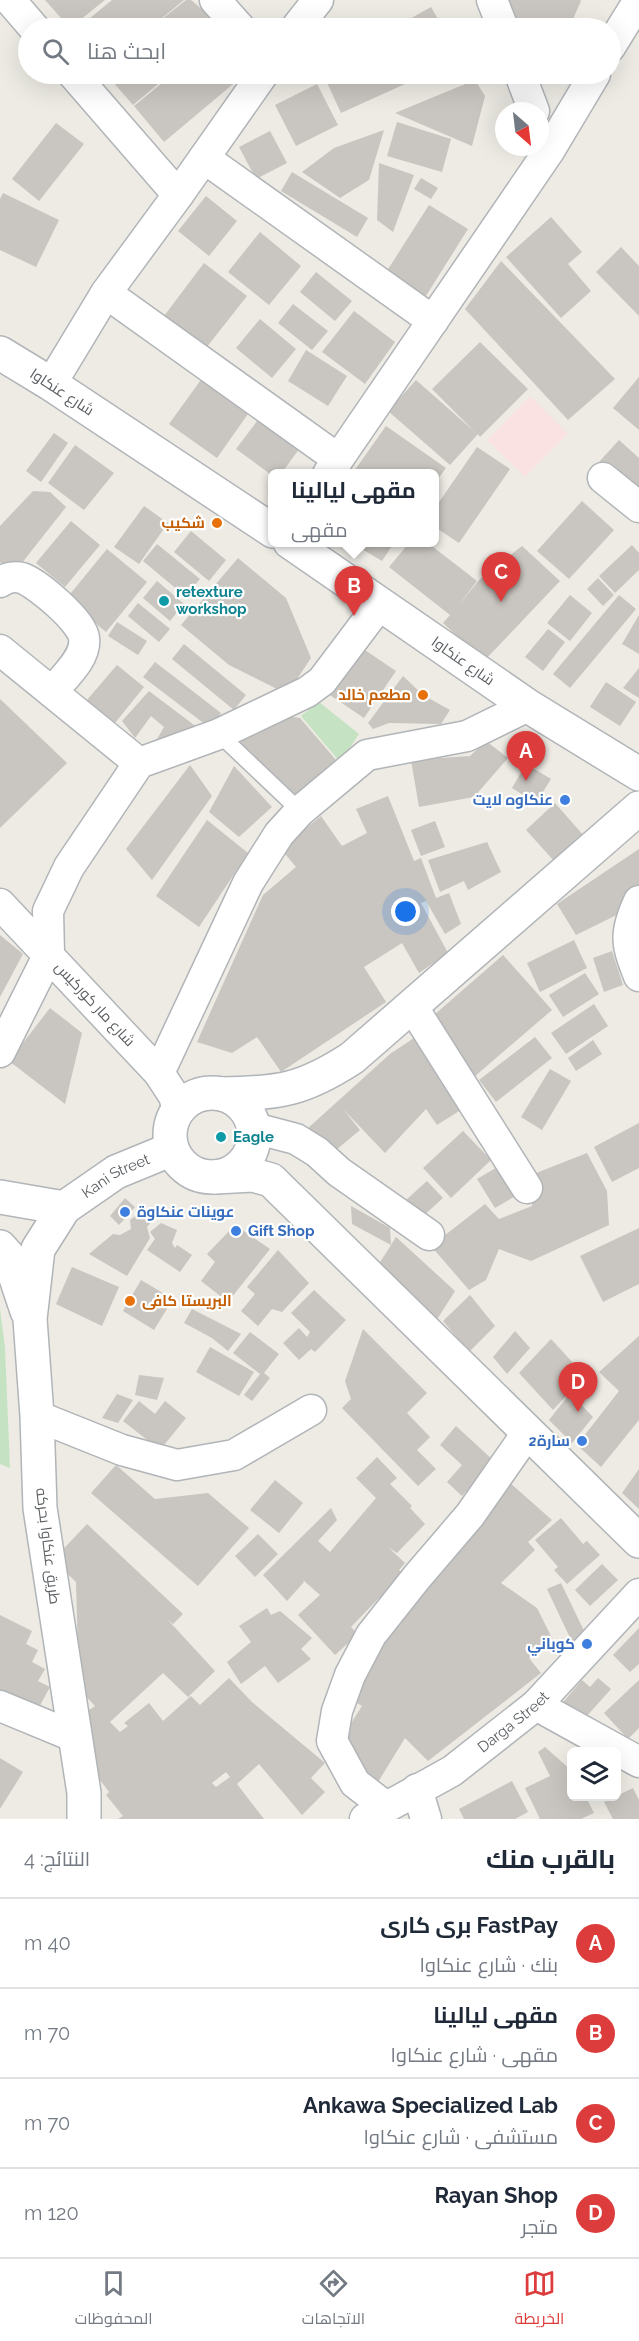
<!DOCTYPE html>
<html lang="ar">
<head>
<meta charset="utf-8">
<style>
  :root { --surface:#fff; --page:#f2f2f3; --text:#1f2937; --muted:#747a83; --line:#e0e1e3; --accent:#dc3d3c }
  body { margin:0; font-family:Raleway,Cairo,sans-serif; background:var(--page); color:var(--text); direction:rtl }
  .controls { position:absolute; right:18px; bottom:18px; display:grid; overflow:hidden; border-radius:9px; box-shadow:0 6px 24px #0002 }
  .controls button { width:54px; height:54px; display:grid; place-items:center; padding:0; border:0; border-bottom:2px solid var(--line); background:var(--surface); color:var(--text); font:30px sans-serif }
  .compass { position:absolute; left:495px; top:102px; width:54px; height:54px; border-radius:50%; background:var(--surface); box-shadow:0 6px 24px #0002; rotate:152deg }
  .you { position:absolute; left:406px; top:912px; width:21px; height:21px; margin:-15px; border:4px solid #fff; border-radius:50%; background:#1a73e8; box-shadow:0 0 0 9px #1a73e833 }
  .badge { display:grid; place-items:center; width:39px; height:39px; border-radius:50%; background:var(--accent); color:#fff; font-size:20px; font-weight:700 }
  .pin { position:absolute; translate:-50% -50px; filter:drop-shadow(0 2px 3px #0008) }
  .pin::after { content:''; position:absolute; top:32px; width:21px; height:18px; background:inherit; clip-path:polygon(0 0,100% 0,50% 100%) }
  .popup { position:absolute; left:268px; top:469px; width:171px; height:78px; box-sizing:border-box; display:grid; place-content:center; border-radius:9px; background:var(--surface); filter:drop-shadow(0 2px 4px #0005); font-size:20px; white-space:nowrap; color:var(--muted) }
  .popup b { font-size:22px; color:var(--text) }
  .popup::after { content:''; position:absolute; left:50%; top:100%; margin-left:-12px; border:12px solid transparent; border-top-color:var(--surface) }
  .list { margin:0; padding:0; list-style:none }
  h2 { display:flex; justify-content:space-between; align-items:center; height:78px; margin:0; padding:0 24px; font-size:26px }
  h2 small { font-size:20px; font-weight:400; color:var(--muted) }
  .list li { display:grid; grid-template-columns:39px 1fr auto; gap:18px; align-items:center; box-sizing:border-box; height:90px; padding:0 24px; border-top:2px solid var(--line) }
  .list b { display:block; font-size:22px; white-space:nowrap }
  .list p { margin:0; font-size:20px; white-space:nowrap; color:var(--muted) }
  .list em { font-size:20px; font-style:normal; color:var(--muted) }
  .icon { flex:none; width:33px; height:33px; fill:none; stroke:currentColor; stroke-width:2; stroke-linecap:round; stroke-linejoin:round }
  .map { position:relative; flex:none; width:639px; height:1819px; overflow:hidden; direction:ltr }
  .search { position:absolute; background:var(--surface); box-shadow:0 6px 24px #0002; left:18px; right:18px; top:18px; height:66px; display:flex; align-items:center; gap:15px; box-sizing:border-box; padding:0 21px; border-radius:33px; color:var(--muted); font-size:22px }
  .sheet { height:438px; background:var(--surface) }
  nav { display:flex; justify-content:space-around; align-items:center; box-sizing:border-box; height:84px; border-top:2px solid var(--line); background:var(--surface); font-size:16px; color:var(--muted) }
  nav a { display:grid; justify-items:center; gap:3px }
  nav .on { color:var(--accent) }
  .map>svg:first-child { display:block }
</style>
</head>
<body>
<div class="map">
<svg width="639" height="1819" viewBox="0 0 639 1819">
  <rect width="100%" height="100%" fill="#edebe4"/>
  <path fill="#f9e2e1" d="M530,396l38,38 -43,43 -38,-37z"/>
  <g fill="#c5e3c2">
    <path d="M319,702l40,32 -19,28 -39,-46z"/>
    <path d="M0,1309l5,38 5,121 -10,-4z"/>
  </g>
  <g fill="#c9c5c0" fill-rule="evenodd">
    <path d="M45,0h60l-35,28z"/>
    <path d="M112,0h72l-34,28h-72z"/>
    <path d="M186,0h5l33,28h-73z"/>
    <path d="M509,0h71l1,1 -12,27h-51z"/>
    <path d="M431,7l12,21h-42l-2,-3z"/>
    <path d="M106,74h64l-37,31z"/>
    <path d="M173,74h72l-81,68 -30,-36z"/>
    <path d="M323,74h90l3,5 -75,34z"/>
    <path d="M475,80l10,16 -13,50 -77,-33z"/>
    <path d="M317,84l21,41 -42,21 -21,-41z"/>
    <path d="M397,122l54,17 -9,33 -55,-16z"/>
    <path d="M56,123l28,21 -45,57 -27,-22z"/>
    <path d="M384,130l-15,50 -29,18 -38,-26 32,-24z"/>
    <path d="M270,131l17,32 -31,16 -17,-32z"/>
    <path d="M379,163l35,12 -21,57 -16,-12z"/>
    <path d="M292,172l76,46 -11,19 -76,-46z"/>
    <path d="M421,178l17,10 -7,11 -17,-10z"/>
    <path d="M3,193l56,27 -23,47 -36,-17v-51z"/>
    <path d="M206,196l31,25 -28,35 -31,-25z"/>
    <path d="M429,205l39,24 -44,70 -39,-25z"/>
    <path d="M551,217l31,35 -14,12 23,27 -30,27 -55,-61z"/>
    <path d="M260,232l41,34 -32,39 -41,-33z"/>
    <path d="M621,247l18,19v50l-43,-44z"/>
    <path d="M501,261l114,118 -47,41 -103,-111z"/>
    <path d="M204,263l43,33 -41,52 -42,-32z"/>
    <path d="M316,272l36,29 -17,20 -35,-29z"/>
    <path d="M293,304l35,27 -16,19 -34,-27z"/>
    <path d="M354,311l41,31 -30,42 -43,-32z"/>
    <path d="M260,319l36,30 -24,29 -36,-30z"/>
    <path d="M480,342l48,47 -48,48 -2,-3 -28,31 -62,-54 28,-31 59,52 -43,-43z"/>
    <path d="M306,350l41,26 -19,30 -40,-25z"/>
    <path d="M203,377l47,34 -33,47 -48,-34z"/>
    <path d="M639,377v53l-26,-22z"/>
    <path d="M261,416l41,29 -21,29h-8v2l-37,-27z"/>
    <path d="M386,426l60,42 -11,15v-9h-83z"/>
    <path d="M54,433l14,10 -27,39 -15,-11z"/>
    <path d="M619,440l20,18v41l-40,-37z"/>
    <path d="M75,445l39,28 -30,37 -36,-27z"/>
    <path d="M477,447l33,22 -51,74 -24,-16v-19z"/>
    <path d="M33,491l17,1 16,15 -52,66 -14,-11v-36z"/>
    <path d="M582,501l32,29 -45,49 -32,-28z"/>
    <path d="M144,506l24,17 -29,41 -25,-17z"/>
    <path d="M71,521l29,24 -35,42 -29,-24z"/>
    <path d="M191,531l35,29 -17,21 -35,-29z"/>
    <path d="M352,543h42l-12,18z"/>
    <path d="M409,543h19l49,38 -19,25 22,-27 42,-33 38,35 -76,80 -41,-38 7,-8 -61,-48z"/>
    <path d="M157,544l43,35 -15,17 -42,-35z"/>
    <path d="M632,545l7,8v17l-24,23 -16,-17z"/>
    <path d="M107,549l40,33 -41,50 -40,-33z"/>
    <path d="M238,558l48,40 25,60 -24,36 -58,-29 -48,-40z"/>
    <path d="M598,578l16,17 -11,11 -16,-17z"/>
    <path d="M157,581l27,23 -14,17 -27,-23z"/>
    <path d="M570,595l22,18 -22,28 -23,-18z"/>
    <path d="M619,595l17,14 -66,79 -17,-14z"/>
    <path d="M138,603l32,26 -11,13 -31,-26z"/>
    <path d="M639,615v39l-17,-10z"/>
    <path d="M117,622l30,19 -9,14 -30,-19z"/>
    <path d="M548,629l17,13 -22,29 -18,-14z"/>
    <path d="M184,644l62,51 -12,15 -62,-51z"/>
    <path d="M356,644l40,27 -32,47 -40,-27z"/>
    <path d="M155,662l66,51 -11,15 -67,-51z"/>
    <path d="M117,665l27,22 -29,36 -28,-23z"/>
    <path d="M639,668v30l-16,-10z"/>
    <path d="M403,676l20,19 27,15 -9,14 -52,-1 -16,6 -5,-6z"/>
    <path d="M606,682l30,20 -16,24 -30,-19z"/>
    <path d="M149,691l49,37 -42,13 8,-14 -13,-11 -16,22 -13,-17z"/>
    <path d="M0,699l67,64 -67,65z"/>
    <path d="M265,713l35,5 36,42 -44,40 -61,-63z"/>
    <path d="M486,741l22,17 -34,39 -55,10 -8,-47 59,-4z"/>
    <path d="M526,764l25,15 -15,24 -24,-15z"/>
    <path d="M190,765l22,31 -60,84 -26,-31z"/>
    <path d="M234,766l38,41 -33,30 -30,-25z"/>
    <path d="M388,796l26,65 7,-3 15,40 13,-5 12,31 -16,10 -19,-33 -5,2 27,50 -29,20 -17,-30 -38,24 22,35 -105,70 -24,-35 -25,16 -35,-11 66,-147 33,-28 -15,-18 40,-33 21,30 25,-13 -11,-24z"/>
    <path d="M555,803l29,33 -29,26 -29,-32z"/>
    <path d="M207,820l41,33 -49,74 -43,-31z"/>
    <path d="M435,821l10,26 -24,9 -10,-26z"/>
    <path d="M487,842l14,30 -33,18 -4,-9 -24,11 -12,-32z"/>
    <path d="M639,849v55l-63,31 -19,-31z"/>
    <path d="M0,935l23,19 -23,43z"/>
    <path d="M574,940l13,28 -47,24 -13,-29z"/>
    <path d="M612,951l11,34 -19,7 -11,-34z"/>
    <path d="M503,955l49,55 -78,67 -48,-55z"/>
    <path d="M585,973l14,21 -36,23 -14,-22z"/>
    <path d="M594,1004l14,22 -42,28 -15,-21z"/>
    <path d="M50,1008l32,25 -17,71 -56,-43z"/>
    <path d="M417,1036l47,72 -27,17 -11,-16 -41,44 -42,-44 17,21 -30,25 -23,-26 83,-75z"/>
    <path d="M535,1037l17,21 -56,44 -17,-22z"/>
    <path d="M593,1040l9,14 -26,17 -8,-13z"/>
    <path d="M550,1069l21,12 -29,49 -21,-13z"/>
    <path d="M639,1123v45l-27,14 -18,-35z"/>
    <path d="M463,1131l28,29 -40,38 -28,-30z"/>
    <path d="M587,1153l20,38 2,34 -78,36 -32,-12 -13,31 -17,10 -38,-44 54,-42 14,15 33,-13 -1,-31z"/>
    <path d="M499,1166l18,29 -22,13 -18,-29z"/>
    <path d="M427,1181l16,17 -22,20 -16,-17z"/>
    <path d="M125,1198l10,9 -16,18 -9,-9z"/>
    <path d="M351,1206l39,22 1,17 5,-8 59,54 -19,30 -59,-54 14,-22 -39,-21z"/>
    <path d="M143,1210l13,6 -9,11 3,11 -23,38 -38,-22 24,-20 7,1 11,-6 -1,-9z"/>
    <path d="M161,1223l16,7 -5,13 3,5 2,-3 15,10 -12,17 -33,-22 8,-11 -5,-7z"/>
    <path d="M235,1225l35,24 -42,53 -27,-21 14,-19 -8,-8z"/>
    <path d="M639,1228v56l-36,18 -23,-46z"/>
    <path d="M278,1250l31,33 -27,29 -10,-3 -14,17 -17,-15 14,-17 -8,-7z"/>
    <path d="M72,1267l47,20 -17,39 -46,-22z"/>
    <path d="M141,1280l32,19 -19,31 -31,-19z"/>
    <path d="M314,1290l32,30 -31,32 -4,-3 -12,11 -16,-17 16,-15 8,9 3,-5 -19,-19z"/>
    <path d="M470,1295l25,31 -26,26 -26,-31z"/>
    <path d="M192,1309l49,25 -13,17 -16,-13 -28,-15z"/>
    <path d="M363,1329l64,64 -20,20 23,24 -13,13 19,19 -18,17 -76,-78 9,-9 -6,-18z"/>
    <path d="M515,1331l15,17 -23,26 -14,-17z"/>
    <path d="M250,1332l29,22 -15,19 6,5 -18,23 -8,-6 16,-21 -27,-21z"/>
    <path d="M639,1336v84l-38,47 -24,-22 42,-54 -20,-19z"/>
    <path d="M551,1339l34,37 -32,34 -34,-37z"/>
    <path d="M210,1347l44,25 -15,24 -43,-24z"/>
    <path d="M139,1375l25,3 -7,22 -22,-5z"/>
    <path d="M570,1393l23,24 -21,26 -23,-23z"/>
    <path d="M117,1394l16,6 -15,23 -16,-5z"/>
    <path d="M139,1401l16,13 10,-13 21,17 -26,32 -37,-29z"/>
    <path d="M456,1426l38,35 -32,35 -15,-14 15,-17 -22,-20z"/>
    <path d="M377,1457l20,21 -7,6 22,22 -2,2 15,16 -28,29 -9,-6 17,16 -6,7 10,10 -23,23 -7,-5 -28,29 7,7 -23,21 -37,-40 22,-20 -17,-15 1,2 -17,19 -24,-26 68,-67 6,12 -19,21 12,11 46,-54 -20,-20z"/>
    <path d="M116,1465l39,34 53,-6 41,35 -51,58 -107,-93z"/>
    <path d="M639,1469v40l-17,-16z"/>
    <path d="M275,1480l28,23 -24,30 -29,-23z"/>
    <path d="M509,1482l43,38 -24,22 7,8 -34,33 36,25 18,36 -26,14 12,15 -113,88 -23,-23 -30,49 -37,-43 24,-38 -16,-10 33,-51z"/>
    <path d="M561,1518l22,26 4,-3 13,14 -33,29 -13,-14 4,-3 -23,-27z"/>
    <path d="M87,1524l96,90 -10,10 -5,-4 47,51 -27,26 -25,-24 -53,49 10,10 8,-6 -4,-3 25,-20 14,18 28,-25 9,9 29,-27 23,24 73,61 -14,15 14,14 -23,23 -43,-51 -22,20 27,35h-146l5,-3 -17,-21 3,-3 -15,-20 -8,-60 9,-6 -16,-17 -3,-107 -23,-22zM226,1772l4,5 -14,10 -4,-4z"/>
    <path d="M258,1534l20,20 -23,23 -20,-21z"/>
    <path d="M602,1564l16,16 -28,26 -15,-16z"/>
    <path d="M561,1583l25,52 -14,7 -25,-53z"/>
    <path d="M267,1608l4,7 9,-4 32,27 -11,11 10,10 -33,24 -13,-17 -24,18 -14,-22 24,-20 -12,-16z"/>
    <path d="M0,1615l32,16 -6,13 12,6 -6,12 13,7 -7,12 12,6 -12,22 -38,-19z"/>
    <path d="M639,1628v36l-9,8 -17,-17z"/>
    <path d="M598,1678l13,11 -34,38 -28,-8 33,-39 8,7z"/>
    <path d="M639,1680v48l-11,11 -24,-26z"/>
    <path d="M545,1747l27,24v26h14l8,16 -13,6h-41l-15,-31 25,-12 -12,-24z"/>
    <path d="M0,1758l23,14 -23,37z"/>
    <path d="M512,1781l16,31 -13,7h-51l-5,-10z"/>
    <path d="M633,1788l6,12v19h-26l-9,-17z"/>
  </g>
  <g fill="none" stroke-linecap="round" stroke-linejoin="round">
    <defs>
      <path id="service" d="M219,734l81,77"/>
      <g id="minor">
        <path d="M10,0l24,28"/>
        <path d="M215,0l25,28"/>
        <path d="M492,0l11,28"/>
        <path d="M296,28l22,-28"/>
        <path d="M610,47l29,-47"/>
        <path d="M73,74l105,121"/>
        <path d="M520,74l14,37"/>
        <path d="M204,158l229,163"/>
        <path d="M106,293l232,166"/>
        <path d="M51,384l55,-91 72,-98 85,-121"/>
        <path d="M328,474l221,-323 46,-77"/>
        <path d="M603,478l36,29"/>
        <path d="M0,582c6,-4 15,-6 22,-4 16,6 60,43 62,60 3,20 -21,40 -32,54"/>
        <path d="M0,650l139,113"/>
        <path d="M639,901c-15,32 -13,43 0,75"/>
        <path d="M0,904l159,169 15,23 4,15"/>
        <path d="M412,1006l115,182"/>
        <path d="M0,1052l49,-98 -1,-43 21,-44 70,-104 80,-29 88,-42 15,-11 58,-77"/>
        <path d="M159,1073l89,-190 31,-49 21,-23 67,-56 100,-19 61,-30"/>
        <path d="M254,1128l42,11 21,13 22,20 90,63"/>
        <path d="M37,1416l85,34 55,15 57,-10 77,-45"/>
        <path d="M536,1705l103,57"/>
        <path d="M0,1706l75,31"/>
        <path d="M417,1789l9,30"/>
        <path d="M386,1807l-31,-24 -23,-42 5,-30 13,-36 21,-40 46,-58 53,-62 58,-83"/>
        <path id="s1" d="M365,1819l87,-48 84,-66 103,-111"/>
      </g>
      <g id="tertiary">
        <path d="M0,353l51,31 222,147"/>
        <path d="M290,542l238,164 111,68"/>
        <circle cx="212" cy="1135" r="42"/>
        <path d="M222,1094c58,-1 81,-4 130,-36l287,-250"/>
        <path d="M215,1177l38,-2 18,5 368,361"/>
        <path d="M0,1197l64,11"/>
        <path d="M0,1247l9,10 18,54"/>
        <path id="s2" d="M84,1819v-26l-44,-285 -3,-92 -7,-97 8,-70 26,-41 52,-36 56,-23"/>
      </g>
    </defs>
    <use href="#service" stroke="#b1b5b8" stroke-width="18"/>
    <use href="#minor" stroke="#b1b5b8" stroke-width="33"/>
    <use href="#tertiary" stroke="#b1b5b8" stroke-width="36"/>
    <use href="#service" stroke="#fff" stroke-width="15"/>
    <use href="#minor" stroke="#fff" stroke-width="30"/>
    <use href="#tertiary" stroke="#fff" stroke-width="33"/>
  </g>
  <g fill="#e8710a" stroke="#fff" stroke-width="2">
    <circle cx="217" cy="523" r="6"/>
    <circle cx="423" cy="695" r="6"/>
    <circle cx="130" cy="1301" r="6"/>
  </g>
  <g fill="#0f9aa8" stroke="#fff" stroke-width="2">
    <circle cx="164" cy="601" r="6"/>
    <circle cx="221" cy="1137" r="6"/>
  </g>
  <g fill="#3f7fe0" stroke="#fff" stroke-width="2">
    <circle cx="565" cy="800" r="6"/>
    <circle cx="125" cy="1212" r="6"/>
    <circle cx="236" cy="1231" r="6"/>
    <circle cx="582" cy="1441" r="6"/>
    <circle cx="587" cy="1644" r="6"/>
  </g>
  <g text-anchor="middle" dominant-baseline="central" stroke-width="4.5" stroke-linejoin="round" paint-order="stroke">
    <g font-size="15" fill="#5c6063" stroke="#fff">
      <text transform="translate(62 392) rotate(33)">شارع عنكاوا</text>
      <text transform="translate(463 661) rotate(35)">شارع عنكاوا</text>
      <text transform="translate(95 1004) rotate(47)">شارع مار كوركيس</text>
      <text stroke="none"><textPath href="#s2" startOffset="684">Kani Street</textPath></text>
      <text transform="translate(48 1546) rotate(83)">طريق عنكاوا بحركه</text>
      <text stroke="none"><textPath href="#s1" startOffset="178">Darga Street</textPath></text>
    </g>
    <g font-size="15" font-weight="bold" fill="#c56008" stroke="#fff" text-anchor="end">
      <text x="205" y="523">شكيب</text>
      <text x="411" y="695">مطعم خالد</text>
      <text x="142" y="1301" text-anchor="start">البریستا كافی</text>
    </g>
    <g font-size="15" font-weight="bold" fill="#0d838f" stroke="#fff" text-anchor="start">
      <text x="176" y="592">retexture<tspan x="176" dy="17">workshop</tspan></text>
      <text x="233" y="1137">Eagle</text>
    </g>
    <g font-size="15" font-weight="bold" fill="#366cbe" stroke="#fff" text-anchor="end">
      <text x="553" y="800">عنكاوه لايت</text>
      <text x="137" y="1212" text-anchor="start">عوينات عنكاوة</text>
      <text x="248" y="1231" text-anchor="start">Gift Shop</text>
      <text x="570" y="1441">سارة2</text>
      <text x="575" y="1644">كوباني</text>
    </g>
  </g>
</svg>
<div class="controls">
<button><svg class="icon" aria-label="layers" viewBox="0 0 24 24"><path d="M12 4l9 5-9 5-9-5zM3 14l9 5 9-5"/></svg></button>
</div>
<svg class="compass" viewBox="-18 -18 36 36"><path d="M0-13l5 13h-10z" fill="#e53935"/><path d="M0 13l5-13h-10z" fill="#747a83"/></svg>
<div class="you"></div>
<div class="pin badge" style="left:526px;top:781px">A</div>
<div class="pin badge" style="left:354px;top:616px">B</div>
<div class="popup"><b>مقهى ليالينا</b>مقهى</div>
<div class="pin badge" style="left:501px;top:602px">C</div>
<div class="pin badge" style="left:578px;top:1412px">D</div>
<div class="search"><svg class="icon" aria-label="search" viewBox="0 0 24 24"><circle cx="10" cy="10" r="6"/><path d="M15 15l6 6"/></svg>ابحث هنا</div>
</div>
<section class="sheet">
<h2>بالقرب منك<small>النتائج: 4</small></h2>
<ul class="list">
<li><span class="badge">A</span><div><b>FastPay بری كاری</b><p>بنك · شارع عنكاوا</p></div><em>40 m</em></li>
<li><span class="badge">B</span><div><b>مقهى ليالينا</b><p>مقهى · شارع عنكاوا</p></div><em>70 m</em></li>
<li><span class="badge">C</span><div><b>Ankawa Specialized Lab</b><p>مستشفى · شارع عنكاوا</p></div><em>70 m</em></li>
<li><span class="badge">D</span><div><b>Rayan Shop</b><p>متجر</p></div><em>120 m</em></li>
</ul>
</section>
<nav>
<a class="on"><svg class="icon" aria-label="map" viewBox="0 0 24 24"><path d="M3 6l6-2 6 2 6-2v14l-6 2-6-2-6 2zM9 4v14M15 6v14"/></svg>الخريطة</a>
<a><svg class="icon" aria-label="directions" viewBox="0 0 24 24"><path d="M12 3l9 9-9 9-9-9zM9 14v-3h6M13 9l2 2-2 2"/></svg>الاتجاهات</a>
<a><svg class="icon" aria-label="saved" viewBox="0 0 24 24"><path d="M7 4h10v16l-5-4-5 4z"/></svg>المحفوظات</a>
</nav>
</body>
</html>
